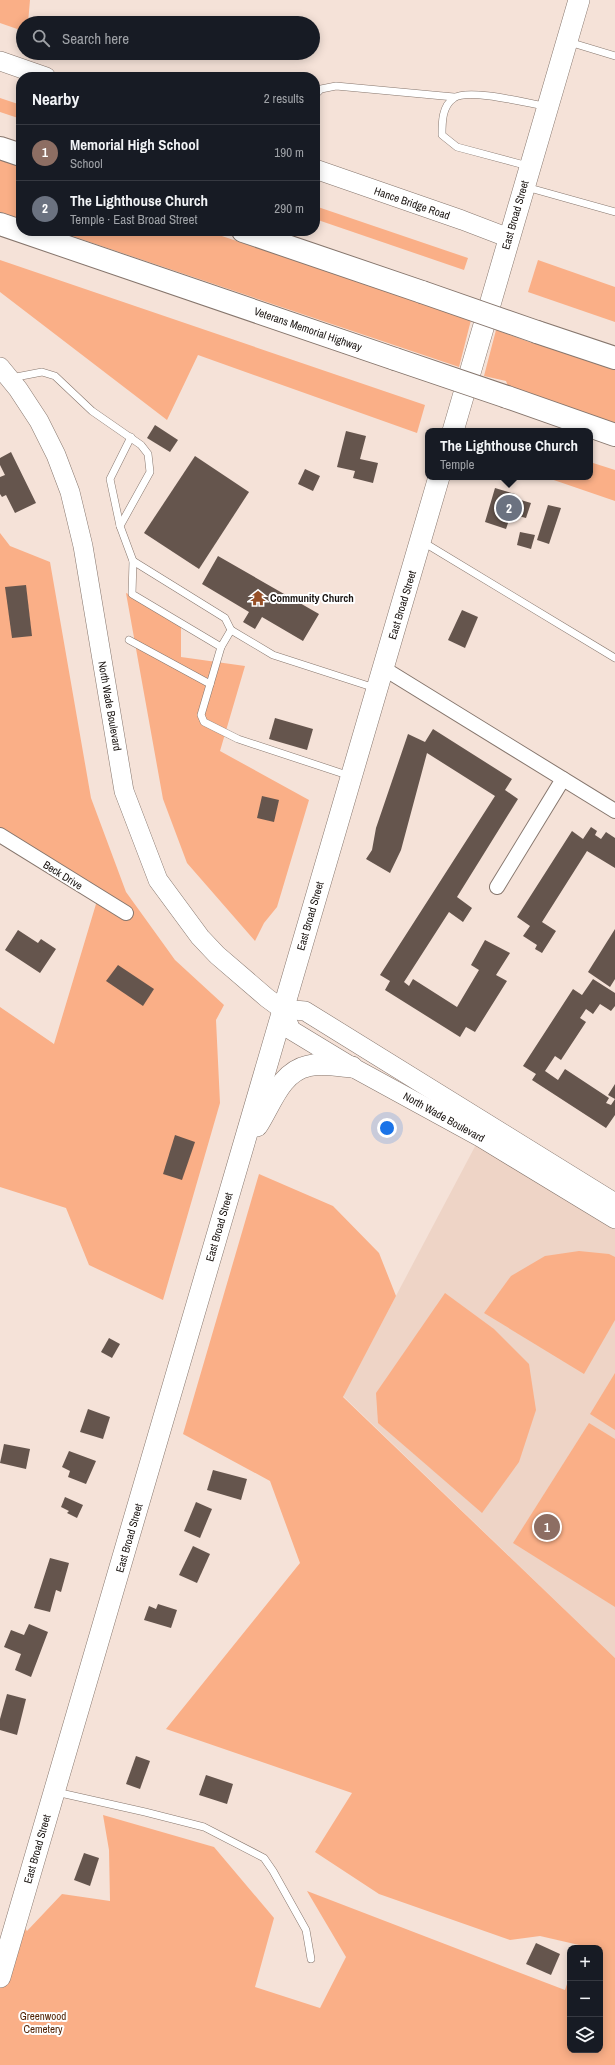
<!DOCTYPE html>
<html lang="en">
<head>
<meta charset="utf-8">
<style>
  :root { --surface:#171b24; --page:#20242c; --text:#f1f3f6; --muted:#9ea1a6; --line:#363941; --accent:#d93025 }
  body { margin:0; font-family:"Archivo Narrow",sans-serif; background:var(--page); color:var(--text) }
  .controls { position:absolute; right:12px; bottom:12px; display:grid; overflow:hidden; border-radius:8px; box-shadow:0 2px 10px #0003 }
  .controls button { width:36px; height:36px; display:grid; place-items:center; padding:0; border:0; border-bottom:1px solid var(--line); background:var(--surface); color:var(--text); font:20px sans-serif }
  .you { position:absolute; left:387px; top:1128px; width:14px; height:14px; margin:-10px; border:3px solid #fff; border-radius:50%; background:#1a73e8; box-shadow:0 0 0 6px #1a73e833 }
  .badge { display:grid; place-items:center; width:26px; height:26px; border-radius:50%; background:var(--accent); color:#fff; font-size:13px; font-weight:700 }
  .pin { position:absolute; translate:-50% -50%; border:2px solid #fff; box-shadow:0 1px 4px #0006 }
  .popup { position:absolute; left:425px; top:428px; width:168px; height:52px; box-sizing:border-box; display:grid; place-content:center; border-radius:8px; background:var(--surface); filter:drop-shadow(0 1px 3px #0005); font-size:13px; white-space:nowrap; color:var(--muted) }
  .popup b { font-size:15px; color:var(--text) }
  .popup::after { content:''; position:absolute; left:50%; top:100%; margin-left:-8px; border:8px solid transparent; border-top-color:var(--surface) }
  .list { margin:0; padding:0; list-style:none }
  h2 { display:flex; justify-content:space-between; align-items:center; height:52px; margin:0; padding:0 16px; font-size:17px }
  h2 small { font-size:13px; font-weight:400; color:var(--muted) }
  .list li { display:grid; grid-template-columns:26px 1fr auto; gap:12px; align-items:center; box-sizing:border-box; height:56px; padding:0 16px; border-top:1px solid var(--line) }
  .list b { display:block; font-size:15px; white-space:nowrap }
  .list p { margin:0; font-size:13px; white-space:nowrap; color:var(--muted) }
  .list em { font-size:13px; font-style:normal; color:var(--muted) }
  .icon { flex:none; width:22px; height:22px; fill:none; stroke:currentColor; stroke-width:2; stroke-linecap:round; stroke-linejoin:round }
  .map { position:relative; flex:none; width:615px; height:2065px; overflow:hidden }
  .search { position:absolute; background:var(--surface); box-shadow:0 2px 10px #0003; left:16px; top:16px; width:304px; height:44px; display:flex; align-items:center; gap:10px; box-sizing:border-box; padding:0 14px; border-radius:22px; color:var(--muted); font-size:15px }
  .panel { position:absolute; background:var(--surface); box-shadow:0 2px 10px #0003; left:16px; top:72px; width:304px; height:164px; border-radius:16px }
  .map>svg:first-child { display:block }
</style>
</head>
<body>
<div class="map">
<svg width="615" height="2065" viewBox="0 0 615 2065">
  <rect width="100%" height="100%" fill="#f5e2d8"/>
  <path fill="#eed4c6" d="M480,1137l135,82v439l-272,-262z"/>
  <g fill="#faaf87">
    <path d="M0,0h30l-2,23h-5v8l-23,-8z"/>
    <path d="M0,98l21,7v14l-21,-7z"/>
    <path d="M0,160l21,7v52l-21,-7z"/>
    <path d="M315,206l153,52 -4,12 -149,-51z"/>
    <path d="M57,231h150l264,89 -12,47z"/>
    <path d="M0,260l425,145 -8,28 -219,-78 -31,65 -167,-128z"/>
    <path d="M538,260l77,27v35l-87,-30z"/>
    <path d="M496,330l36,13 3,-5 80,28v60l-106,-37 -3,-8 -22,-5z"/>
    <path d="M590,462l25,8v31l-70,-24h45z"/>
    <path d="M0,533l10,13 40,16 41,236 35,94 49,68 49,45 -8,15 4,83 -57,197 -74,-35 -23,-57 -66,-21v-180l54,37 45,-150 -99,-61z"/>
    <path d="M126,593l7,3 48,31v30l64,9 -25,85 89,49 -32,107 -13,16 -9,18 -68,-78 -24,-64z"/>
    <path d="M259,1174l74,32 46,47 17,43 -53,101 272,261v407h-615v-88l17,-59 10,13 35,-37 48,7 -1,-51 -6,-35 111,32 60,71 -19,69 65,21 26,-51 -39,-66 258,99 5,-15v75h30v-102h-21v-3l-39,-9 -30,4 -131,-46 -64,-42 37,-59 -186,-64 134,-166 -30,-82 -87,-47z"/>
    <path d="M579,1251l30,3 6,3v63l-31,54 -100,-61 27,-37 34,-20z"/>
    <path d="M445,1293l49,36 35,35 7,46 -17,52 -37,51 -104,-90 -2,-30z"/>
    <path d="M615,1373v57l-25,-16z"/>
    <path d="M589,1423l26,16v168l-102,-64z"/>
  </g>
  <g fill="#65554d">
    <path d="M155,425l23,15 -8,12 -23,-14z"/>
    <path d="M346,431l20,5 -6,23 18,4 -5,20 -20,-5 2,-7 -18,-4z"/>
    <path d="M11,452l25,51 -21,10 -9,-18 -4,2 -2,-3v-17l5,-2 -5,-10v-7z"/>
    <path d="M195,456l54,36 -50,77 -55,-36z"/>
    <path d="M305,469l15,7 -7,15 -15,-7z"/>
    <path d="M495,488l20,6 -1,4 17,5 -5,15 -15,-4 -5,15 -21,-7z"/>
    <path d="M548,505l13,3 -12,36 -12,-4z"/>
    <path d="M520,532l15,3 -4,14 -14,-4z"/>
    <path d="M218,556l101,58 -16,27 -41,-24 -7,12 -12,-7 6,-10 -47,-28z"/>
    <path d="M26,585l6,51 -20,2 -7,-51z"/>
    <path d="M462,610l16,7 -13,31 -17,-8z"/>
    <path d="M275,718l38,11 -6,21 -38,-11z"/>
    <path d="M433,729l79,50 -7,11 13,9 -61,98 15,11 -9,14 -14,-10 -45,70 5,4 4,-7 44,28 22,-37 -8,-5 14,-25 25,13 -14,22 11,6 -32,51 -9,-5 -6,10 -75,-47 5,-9 -10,-6 115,-179 -68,-43 -26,97 -11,23 -24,-14 6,-9 4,-22 32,-94 17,8z"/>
    <path d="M262,796l17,4 -5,22 -17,-4z"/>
    <path d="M591,827l6,4 -2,4 6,4 5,-7 9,6v30l-28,-17 -45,71 14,9 -14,22 -7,-4 2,-4 -14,-9 7,-10 -13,-9 55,-86 11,8z"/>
    <path d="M615,929v50l-5,8 -22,-15z"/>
    <path d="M18,930l20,13 3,-4 15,10 -16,24 -35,-23z"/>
    <path d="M118,965l36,24 -11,17 -37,-25z"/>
    <path d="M593,979l22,14v13l-4,5 -11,-7 -7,10 -7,-5 -6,9 6,4 -25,38 -6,-4 -10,15 13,9 7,-11 44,29 -3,5 5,2 4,-6 -7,-4 7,-11v31l-9,13 -74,-48 4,-6 -13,-8 50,-77 9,6z"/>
    <path d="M175,1135l20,7 -13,38 -19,-6z"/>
    <path d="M109,1338l11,6 -8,14 -11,-6z"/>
    <path d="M88,1409l22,8 -7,22 -23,-7z"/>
    <path d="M4,1444l26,5 -4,20 -26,-6z"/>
    <path d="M69,1451l27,10 -10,23 -18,-7 2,-6 -8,-4z"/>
    <path d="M213,1470l34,9 -6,21 -34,-10z"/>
    <path d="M65,1497l18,8 -6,13 -10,-5 2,-2 -8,-4z"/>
    <path d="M196,1502l16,7 -12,29 -16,-7z"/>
    <path d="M193,1546l17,8 -13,29 -18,-8z"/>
    <path d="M50,1558l19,5 -8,29 -5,-2 -6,22 -16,-4z"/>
    <path d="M158,1604l19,6 -6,18 -27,-8 5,-14 7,3z"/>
    <path d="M29,1624l19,8 -17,45 -16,-7 6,-16 -17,-7 7,-17 13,5z"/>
    <path d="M7,1694l19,5 -9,36 -17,-5v-11z"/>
    <path d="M136,1756l14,5 -10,28 -14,-5z"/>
    <path d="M206,1775l27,9 -6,20 -28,-9z"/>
    <path d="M84,1853l15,5 -9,28 -16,-6z"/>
    <path d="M536,1943l24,11 -9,21 -25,-11z"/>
  </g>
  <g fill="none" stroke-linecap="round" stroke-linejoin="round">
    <defs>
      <g id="lane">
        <path d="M569,42l46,14"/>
        <path d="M315,95l6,-6 15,-3 118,11"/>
        <path d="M528,166l-71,-19 -15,-12c0,-13 0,-29 12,-37 14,-10 73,5 91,8"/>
        <path d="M526,187l89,25"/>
        <path d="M11,378l31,-6 13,4 37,35 49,34 7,9 2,18 -30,54 13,35 92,57 6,12 42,25 102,33"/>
        <path d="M120,526l-10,-47 21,-42"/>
        <path d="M423,542l192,116"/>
        <path d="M133,561l-1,33 89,53 -20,68 3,7 34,17 112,37"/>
        <path d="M129,640l81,44"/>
        <path d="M221,647l10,-17"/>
        <path d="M56,1792l89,20 59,15 60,31 9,13 33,59 5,29"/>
      </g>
      <g id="street">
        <path d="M383,668l232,143"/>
        <path d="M0,835l126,78"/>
        <path d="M497,887l66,-108"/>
      </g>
      <g id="secondary">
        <path d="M0,61l46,16"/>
        <path d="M315,169l147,51 47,18"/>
        <path d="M0,367l18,22 21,32 17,34 14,37 13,54 41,245 34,89 42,57 17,18 50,43 15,11 23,2 310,192"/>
        <path d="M282,1009l9,21 61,37 128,70 135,82"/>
      </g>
      <g id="primary">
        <path d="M453,431l126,-431"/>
        <path d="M257,1126c14,-21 23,-54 51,-60 14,-4 30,0 44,1"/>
        <path d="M0,1977l439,-1500"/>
      </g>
      <g id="highway">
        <path d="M0,148l21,7"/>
        <path d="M0,224l395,135"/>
        <path d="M243,231l179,61"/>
        <path d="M537,332l78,26"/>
        <path d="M507,397l108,38"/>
      </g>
    </defs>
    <use href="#lane" stroke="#86766d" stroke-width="8"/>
    <use href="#street" stroke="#86766d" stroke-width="16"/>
    <use href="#secondary" stroke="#86766d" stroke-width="20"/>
    <use href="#primary" stroke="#86766d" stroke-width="22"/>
    <use href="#highway" stroke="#86766d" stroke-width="24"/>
    <use href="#lane" stroke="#fff" stroke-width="7"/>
    <use href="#street" stroke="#fff" stroke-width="14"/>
    <use href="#secondary" stroke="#fff" stroke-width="19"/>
    <use href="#primary" stroke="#fff" stroke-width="21"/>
    <use href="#highway" stroke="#fff" stroke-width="22"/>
    <defs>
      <g id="highway-bridge">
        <path d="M422,292l115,40"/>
        <path d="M395,359l112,38"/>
      </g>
    </defs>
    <use href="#highway-bridge" stroke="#86766d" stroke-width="24" stroke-linecap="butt"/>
    <use href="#highway-bridge" stroke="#fff" stroke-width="22"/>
  </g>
  <defs>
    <symbol id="temple-bare" viewBox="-9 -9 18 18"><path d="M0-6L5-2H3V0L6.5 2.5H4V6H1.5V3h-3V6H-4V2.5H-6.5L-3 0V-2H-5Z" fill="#965028" stroke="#fff" stroke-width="2.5" paint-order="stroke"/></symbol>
  </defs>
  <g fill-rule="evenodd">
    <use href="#temple-bare" x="247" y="587" width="22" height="22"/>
  </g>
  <g text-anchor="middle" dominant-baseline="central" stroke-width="4" stroke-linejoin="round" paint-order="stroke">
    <g font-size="11" fill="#1b1512" stroke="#fff">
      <text transform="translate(412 203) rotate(19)">Hance Bridge Road</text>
      <text transform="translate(515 215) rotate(-74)">East Broad Street</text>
      <text transform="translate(308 329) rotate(19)">Veterans Memorial Highway</text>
      <text transform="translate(402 605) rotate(-73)">East Broad Street</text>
      <text transform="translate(110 706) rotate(80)">North Wade Boulevard</text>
      <text transform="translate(63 875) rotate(32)">Beck Drive</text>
      <text transform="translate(310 916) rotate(-74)">East Broad Street</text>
      <text transform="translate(444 1117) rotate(29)">North Wade Boulevard</text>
      <text transform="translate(219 1227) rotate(-74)">East Broad Street</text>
      <text transform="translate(129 1538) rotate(-74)">East Broad Street</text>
      <text transform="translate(37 1849) rotate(-74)">East Broad Street</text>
    </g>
    <g font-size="11" font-weight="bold" fill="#1b1512" stroke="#fff" text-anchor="start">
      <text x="270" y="598">Community Church</text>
    </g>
    <g font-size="11" fill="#542506" stroke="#fff">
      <text x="43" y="2016">Greenwood<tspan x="43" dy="13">Cemetery</tspan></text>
    </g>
  </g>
</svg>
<div class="controls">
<button>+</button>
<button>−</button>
<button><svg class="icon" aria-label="layers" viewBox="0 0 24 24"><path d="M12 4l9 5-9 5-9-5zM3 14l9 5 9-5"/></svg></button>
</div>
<div class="you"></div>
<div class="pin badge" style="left:547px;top:1527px;background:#8d6e63">1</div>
<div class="pin badge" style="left:509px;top:508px;background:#6b7280">2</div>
<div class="popup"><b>The Lighthouse Church</b>Temple</div>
<div class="search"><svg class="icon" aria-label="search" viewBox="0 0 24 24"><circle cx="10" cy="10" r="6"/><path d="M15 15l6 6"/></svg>Search here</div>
<section class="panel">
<h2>Nearby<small>2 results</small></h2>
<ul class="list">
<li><span class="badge" style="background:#8d6e63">1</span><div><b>Memorial High School</b><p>School</p></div><em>190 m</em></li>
<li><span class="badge" style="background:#6b7280">2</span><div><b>The Lighthouse Church</b><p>Temple · East Broad Street</p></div><em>290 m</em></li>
</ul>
</section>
</div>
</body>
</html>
